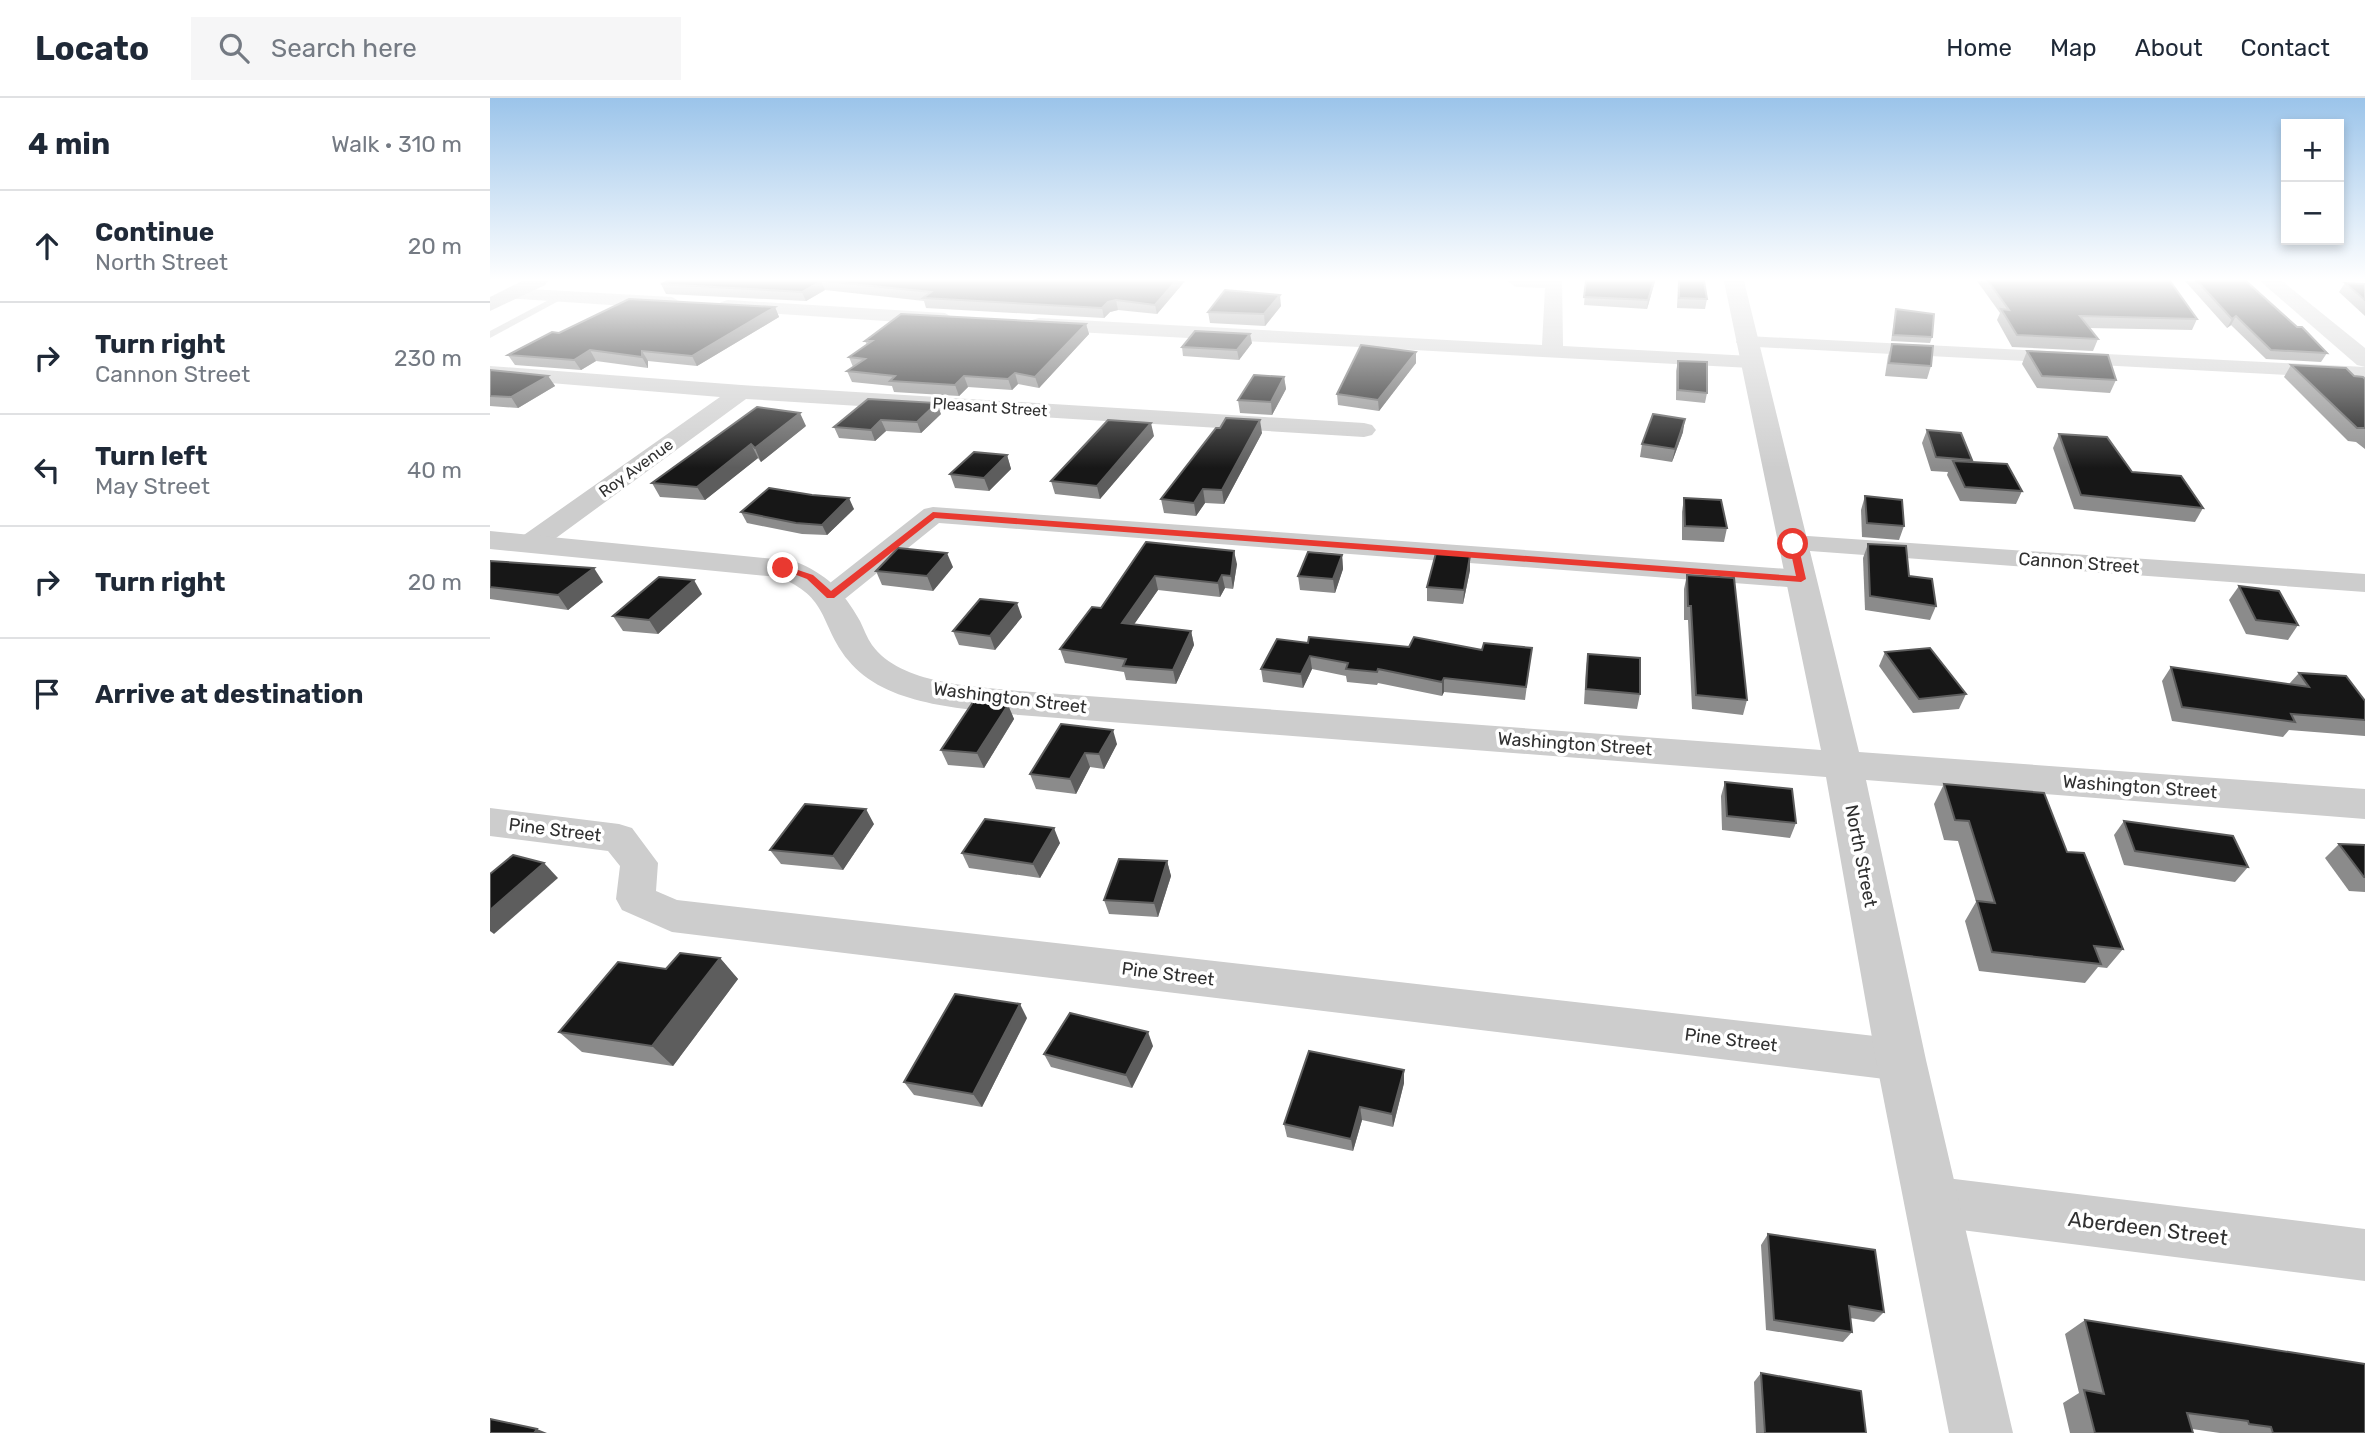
<!DOCTYPE html>
<html lang="en">
<head>
<meta charset="utf-8">
<style>
  :root { --surface:#fff; --page:#f6f6f7; --text:#1f2937; --muted:#747a83; --line:#e0e1e3 }
  body { margin:0; font-family:Rubik,sans-serif; background:var(--page); color:var(--text) }
  .controls { position:absolute; right:21px; top:21px; display:grid; overflow:hidden; border-radius:0px; box-shadow:0 4px 10px #0003 }
  .controls button { width:63px; height:63px; display:grid; place-items:center; padding:0; border:0; border-bottom:2px solid var(--line); background:var(--surface); color:var(--text); font:35px sans-serif }
  .stop { position:absolute; width:21px; height:21px; margin:-16px; border:5px solid #e93930; border-radius:50%; background:#fff }
  .stop.end { background:#e93930; border-color:#fff; box-shadow:0 2px 7px #0008 }
  .list { margin:0; padding:0; list-style:none }
  h2 { display:flex; justify-content:space-between; align-items:center; height:91px; margin:0; padding:0 28px; font-size:30px }
  h2 small { font-size:23px; font-weight:400; color:var(--muted) }
  .list li { display:grid; grid-template-columns:46px 1fr auto; gap:21px; align-items:center; box-sizing:border-box; height:112px; padding:0 28px; border-top:2px solid var(--line) }
  .list b { display:block; font-size:26px; white-space:nowrap }
  .list p { margin:0; font-size:23px; white-space:nowrap; color:var(--muted) }
  .list em { font-size:23px; font-style:normal; color:var(--muted) }
  .icon { flex:none; width:38px; height:38px; fill:none; stroke:currentColor; stroke-width:2; stroke-linecap:round; stroke-linejoin:round }
  .map { position:relative; flex:none; width:1875px; height:1335px; overflow:hidden }
  header { display:flex; align-items:center; gap:42px; box-sizing:border-box; height:98px; padding:0 35px; background:var(--surface); border-bottom:2px solid var(--line) }
  header strong { font-size:33px }
  nav { display:flex; gap:38px; margin-inline-start:auto; font-size:24px }
  .search { width:490px; height:63px; background:var(--page); display:flex; align-items:center; gap:18px; box-sizing:border-box; padding:0 24px; border-radius:0px; color:var(--muted); font-size:26px }
  main { display:flex }
  aside { flex:1; background:var(--surface) }
  .map>svg:first-child { display:block }
</style>
</head>
<body>
<header>
<strong>Locato</strong>
<div class="search"><svg class="icon" aria-label="search" viewBox="0 0 24 24"><circle cx="10" cy="10" r="6"/><path d="M15 15l6 6"/></svg>Search here</div>
<nav><a>Home</a><a>Map</a><a>About</a><a>Contact</a></nav>
</header>
<main>
<aside>
<h2>4 min<small>Walk · 310 m</small></h2>
<ul class="list">
<li><svg class="icon" aria-label="ahead" viewBox="0 0 24 24"><path d="M12 20V5M6 11l6-6 6 6"/></svg><div><b>Continue</b><p>North Street</p></div><em>20 m</em></li>
<li><svg class="icon" aria-label="right" viewBox="0 0 24 24"><path d="M7 20v-9h11M14 6l5 5-5 5"/></svg><div><b>Turn right</b><p>Cannon Street</p></div><em>230 m</em></li>
<li><svg class="icon" aria-label="left" viewBox="0 0 24 24"><path d="M17 20v-9H6M10 6l-5 5 5 5"/></svg><div><b>Turn left</b><p>May Street</p></div><em>40 m</em></li>
<li><svg class="icon" aria-label="right" viewBox="0 0 24 24"><path d="M7 20v-9h11M14 6l5 5-5 5"/></svg><div><b>Turn right</b></div><em>20 m</em></li>
<li><svg class="icon" aria-label="arrive" viewBox="0 0 24 24"><path d="M6 21V4h12l-3 4 3 4H6"/></svg><div><b>Arrive at destination</b></div></li>
</ul>
</aside>
<div class="map">
<svg width="1875" height="1335" viewBox="0 0 1875 1335">
  <rect width="100%" height="100%" fill="#fff"/>
  <g fill="none" stroke-linecap="round" stroke-linejoin="round">
    <path fill="#cdcdcd" fill-rule="evenodd" d="M68,197l8,2 -76,41v-7z"/>
    <g fill="#cdcdcd" fill-rule="evenodd">
      <path d="M1017,183h55l1,65 188,10 7,2 4,4 -4,4 -7,2 -712,-38 -7,-2 -3,-4 3,-4 7,-2 503,27 3,-57 -29,-1z"/>
      <path d="M21,190l161,9 10,6 -10,6 -168,-11 -2,-4z"/>
      <path d="M238,202l217,13 10,6 -10,6 -224,-15 -3,-4 3,-4z"/>
      <path d="M1256,238l619,31v12l-626,-33 -3,-4 3,-4z"/>
      <path d="M0,268l251,19 623,38 8,2 4,5 -4,5 -8,2 -618,-38 -205,150 -10,2 -10,-2 -4,-6 4,-6 199,-140 -230,-19z"/>
      <path d="M443,409l868,63 10,3 4,6 -4,6 -10,3 -862,-65 -98,79 -10,3 -10,-3 -5,-6 5,-6 103,-81z"/>
      <path d="M1303,437l572,39v18l-582,-43 -4,-6 4,-6z"/>
      <path d="M0,710l129,16 13,4 26,35 -2,28 21,9 1224,139 16,6 7,15 -7,15 -16,6 -1229,-149 -50,-22 -6,-11 4,-33 -12,-15 -118,-15z"/>
      <path d="M1440,1078l435,53v52l-435,-55 -18,-7 -7,-18 7,-18z"/>
    </g>
    <g fill="#cdcdcd" fill-rule="evenodd">
      <path d="M1234,183h20l115,471 506,37v30l-499,-39 60,280 87,373h-64l-73,-373 -50,-283 -807,-62c-55,-7 -133,-8 -171,-55 -29,-36 -18,-63 -70,-83l-288,-28v-18l304,30c33,13 49,30 66,60 4,8 7,17 12,24 29,40 103,41 147,46l802,59z"/>
      <path d="M1770,183h22l83,67v19l-8,-2z"/>
    </g>
    <path fill="#bababa" fill-rule="evenodd" d="M32,183h26l-3,4 -55,26v-14z"/>
  </g>
  <g fill="#8b8b8b">
    <path d="M179,183h516l-28,33 -39,-4 -8,2 -6,6 -178,-10 -2,-7 -99,-11 -19,11 -140,-7 -5,-10z"/>
    <path d="M1096,183h69l-8,28 -63,-4z"/>
    <path d="M1188,183h26l3,18 -2,10 -28,-1z"/>
    <path d="M1487,183h193l27,38 -5,11 -103,-2 9,11 -5,12 -81,-4 -15,-27 3,-7z"/>
    <path d="M1695,183h61l81,72 -6,9 -55,-3 -35,-34 -4,3z"/>
    <path d="M1855,185l20,1v32l-26,-24z"/>
    <path d="M791,208l-16,20 -55,-3 -2,-11z"/>
    <path d="M285,209l4,10 -82,49 -49,-5v7l-52,-7 -15,9 -66,-5 -7,-10 51,-22z"/>
    <path d="M1406,211l36,28 -2,6 -39,-2z"/>
    <path d="M596,226l3,10 -50,54 -21,-4 -6,6 -44,-3 -9,9 -65,-4 -2,-6 -40,-4 -5,-11 6,-4 -4,-10 18,-12 -2,-4z"/>
    <path d="M762,245l-13,17 -56,-4 -1,-9z"/>
    <path d="M1402,246l39,22 -4,13 -42,-3 3,-20z"/>
    <path d="M1537,253l89,29 -6,13 -73,-5 -15,-24z"/>
    <path d="M926,254v11l-37,48 -41,-6 -1,-11z"/>
    <path d="M1188,263l29,32 -2,10 -29,-3v-29z"/>
    <path d="M1801,267l74,14v70l-9,-7 -8,-1 -64,-64z"/>
    <path d="M0,272l58,6 7,10 -37,22 -28,-2z"/>
    <path d="M794,279l2,12 -14,26 -32,-2 -2,-13z"/>
    <path d="M451,316l-20,19 -35,-2 -11,10 -36,-3 -5,-11z"/>
    <path d="M316,328l-45,36 -3,-4 -53,42 -45,-3 -8,-14z"/>
    <path d="M730,330l42,5 -38,71 -19,-1 -9,13 -32,-3 -3,-14z"/>
    <path d="M1437,332l45,30 -1,2 51,29 -6,13 -56,-3 -13,-26 1,-3 -17,-1 -9,-28z"/>
    <path d="M1193,334l-11,30 -32,-5 2,-13z"/>
    <path d="M1569,336l144,74 -8,14 -121,-13 -21,-61z"/>
    <path d="M664,338l-54,63 -45,-5 -4,-13z"/>
    <path d="M517,357l4,14 -22,22 -34,-3 -5,-14z"/>
    <path d="M322,397l42,14 -27,26 -25,-1 -55,-11 -6,-11z"/>
    <path d="M1375,398l39,30 -5,14 -37,-3 -1,-27z"/>
    <path d="M1194,400l43,30 -3,14 -42,-2v-28z"/>
    <path d="M656,444l91,22 -4,25 -8,-1 -5,9 -62,-7 -24,34 57,7 3,14 -18,39 -50,-4 -2,-8 -59,-9 -5,-14 41,-41z"/>
    <path d="M1378,446l41,32 27,30 -6,14 -65,-10 -2,-52z"/>
    <path d="M852,457l1,14 -8,24 -35,-3 -2,-14z"/>
    <path d="M0,463l113,21 -35,28 -78,-11z"/>
    <path d="M463,469l-20,24 -51,-6 -6,-14z"/>
    <path d="M980,472l-7,34 -36,-3v-14z"/>
    <path d="M1197,477l60,125 -4,15 -51,-6 -4,-89h-4v-31z"/>
    <path d="M1749,488l59,39 -10,15 -42,-6 -17,-34z"/>
    <path d="M212,496l-44,40 -35,-3 -10,-15z"/>
    <path d="M532,519l-27,33 -36,-5 -6,-14z"/>
    <path d="M818,545l174,7 50,-2 -7,52 -81,-8 -2,4 -64,-13 -1,2 -30,-3 -1,-6 -34,-7 -9,19 -40,-6 -2,-13z"/>
    <path d="M1395,554l81,42 -7,15 -46,4 -34,-47z"/>
    <path d="M1098,556l52,40 -3,15 -53,-5 2,-36z"/>
    <path d="M1681,569l118,17 10,-11 66,28v35l-76,-6 -6,7 -111,-16 -10,-40z"/>
    <path d="M518,607l6,14 -30,49 -36,-3 -7,-15z"/>
    <path d="M571,626l56,20 -13,25 -14,-2 -14,27 -40,-5 -6,-15z"/>
    <path d="M1235,684l71,41 -6,15 -68,-8 -1,-34z"/>
    <path d="M1454,686l123,68 56,97 -16,19 -9,-1 -13,16 -106,-12 -14,-50 11,-19 -18,-61 -14,-1 -10,-36z"/>
    <path d="M1634,723l124,46 -13,15 -111,-17 -10,-30z"/>
    <path d="M384,726l-31,46 -62,-6 -11,-14z"/>
    <path d="M570,745l-20,35 -71,-10 -7,-15z"/>
    <path d="M1849,746l26,1v47l-16,-1 -24,-33z"/>
    <path d="M677,763l4,15 -13,41 -49,-3 -5,-14z"/>
    <path d="M230,860l18,21 -65,87 -91,-14 -23,-20 107,-63z"/>
    <path d="M537,920l-45,89 -68,-12 -10,-13z"/>
    <path d="M663,948l-21,42 -81,-21 -7,-13z"/>
    <path d="M914,972v13l-11,44 -31,-7 -9,31 -66,-14 -3,-13z"/>
    <path d="M1278,1136l116,78 -10,10 -24,-4 2,14 -9,10 -77,-12 -5,-85z"/>
    <path d="M1595,1222l280,113h-145l-28,-4 1,4h-123l-7,-30 16,-10 -14,-59z"/>
    <path d="M1271,1275l105,60h-110l-2,-51z"/>
  </g>
  <g fill="#5d5d5d">
    <path d="M331,183l4,9 -19,11 -4,-9z"/>
    <path d="M686,183h9l-28,33 -2,-9z"/>
    <path d="M1164,183h1l-8,28 1,-9z"/>
    <path d="M790,197l1,11 -16,20 -1,-12z"/>
    <path d="M626,202l2,10 -8,2 -6,6 -2,-10 6,-6z"/>
    <path d="M285,209l4,10 -82,49 -5,-10z"/>
    <path d="M1746,218l-5,9 -4,3 5,-9z"/>
    <path d="M596,226l3,10 -50,54 -4,-11z"/>
    <path d="M760,236l2,9 -13,17 -2,-10z"/>
    <path d="M100,252l6,11 -15,9 -7,-10z"/>
    <path d="M152,253l6,10v7l-6,-11z"/>
    <path d="M926,254v11l-37,48 -1,-11z"/>
    <path d="M525,275l3,11 -6,6 -4,-11z"/>
    <path d="M58,278l7,10 -37,22 -7,-11z"/>
    <path d="M474,278l4,11 -9,9 -4,-11z"/>
    <path d="M794,279l2,12 -14,26 -1,-13z"/>
    <path d="M447,305l4,11 -20,19 -4,-11z"/>
    <path d="M310,315l6,13 -45,36 -6,-14z"/>
    <path d="M1195,321l-2,13 -11,30 3,-13z"/>
    <path d="M391,322l5,11 -11,10 -4,-11z"/>
    <path d="M770,322l2,13 -38,71 -2,-14z"/>
    <path d="M661,325l3,13 -54,63 -3,-13z"/>
    <path d="M261,346l7,14 -53,42 -8,-13z"/>
    <path d="M517,357l4,14 -22,22 -5,-13z"/>
    <path d="M713,391l2,14 -9,13 -2,-13z"/>
    <path d="M359,400l5,11 -27,26 -5,-10z"/>
    <path d="M744,453l3,13 -4,25 -2,-13z"/>
    <path d="M457,455l6,14 -20,24 -6,-15z"/>
    <path d="M852,457l1,14 -8,24 -2,-14z"/>
    <path d="M980,458v14l-7,34 1,-14z"/>
    <path d="M104,470l9,14 -35,28 -10,-15z"/>
    <path d="M732,477l3,13 -5,9 -2,-14z"/>
    <path d="M665,478l3,14 -32,46 -4,-13z"/>
    <path d="M204,482l8,14 -44,40 -9,-14z"/>
    <path d="M527,505l5,14 -27,33 -5,-14z"/>
    <path d="M701,533l3,14 -18,39 -3,-14z"/>
    <path d="M820,558l2,13 -9,19 -2,-14z"/>
    <path d="M954,580v14l-2,4v-14z"/>
    <path d="M518,607l6,14 -30,49 -7,-15z"/>
    <path d="M623,632l4,14 -13,25 -5,-15z"/>
    <path d="M595,655l5,14 -14,27 -6,-15z"/>
    <path d="M376,711l8,15 -31,46 -10,-14z"/>
    <path d="M564,730l6,15 -20,35 -7,-14z"/>
    <path d="M677,763l4,15 -13,41 -4,-14z"/>
    <path d="M54,765l14,15 -64,56 -4,-3v-21z"/>
    <path d="M230,860l18,21 -65,87 -21,-20z"/>
    <path d="M530,906l7,14 -45,89 -9,-13z"/>
    <path d="M658,934l5,14 -21,42 -6,-13z"/>
    <path d="M914,972v13l-11,44 -1,-13z"/>
    <path d="M870,1009l2,13 -9,31 -2,-12z"/>
    <path d="M47,1331l10,4h-13z"/>
  </g>
  <g fill="#171717" stroke="#5d5d5d" stroke-width="2">
    <path d="M179,183h152l-19,11 -141,-8z"/>
    <path d="M333,183h353l-21,24 -39,-5 -8,2 -6,6 -179,-10 8,-6z"/>
    <path d="M1096,183h68l-6,19 -64,-3z"/>
    <path d="M1189,183h25l3,18 -28,-1z"/>
    <path d="M1498,183h182l27,38 -117,-3 18,23 -81,-4 -16,-26 8,1z"/>
    <path d="M1707,183h49l51,46h5l25,26 -56,-3 -35,-34 -4,3z"/>
    <path d="M1855,185l20,1v16z"/>
    <path d="M735,192l55,5 -16,19 -56,-2z"/>
    <path d="M139,201l146,8 -83,49 -50,-5v6l-52,-7 -16,10 -66,-5 44,-23 7,1z"/>
    <path d="M1406,211l38,5 -2,23 -39,-2z"/>
    <path d="M411,216l185,10 -51,53 -20,-4 -7,6 -44,-3 -9,9 -65,-4 5,-5 -48,-5 18,-12 -16,-2 23,-16h-7z"/>
    <path d="M705,233l55,3 -13,16 -55,-3z"/>
    <path d="M1402,246l41,2 -2,20 -42,-3z"/>
    <path d="M871,247l55,7 -38,48 -41,-6z"/>
    <path d="M1537,253l81,4 8,25 -74,-4z"/>
    <path d="M1188,263l29,1v31l-29,-3z"/>
    <path d="M1801,267l55,3 8,8 9,1 2,2v49h-8z"/>
    <path d="M0,272l58,6 -37,21 -21,-1z"/>
    <path d="M764,277l30,2 -13,25 -33,-2z"/>
    <path d="M378,301l69,4 -20,19 -36,-2 -10,10 -37,-3z"/>
    <path d="M267,309l43,6 -45,35 -4,-4 -54,43 -45,-4z"/>
    <path d="M1163,316l32,5 -10,30 -33,-5z"/>
    <path d="M736,320l34,2 -38,70 -19,-1 -9,14 -33,-4 55,-71h4z"/>
    <path d="M618,322l43,3 -54,63 -46,-5z"/>
    <path d="M1437,332l34,3 11,27 -36,-3z"/>
    <path d="M1569,336l48,3 25,35 49,4 22,32 -122,-13z"/>
    <path d="M484,354l33,3 -23,23 -34,-4z"/>
    <path d="M1463,363l54,3 15,27 -57,-4z"/>
    <path d="M279,390l43,7 37,3 -27,27 -26,-2 -55,-11z"/>
    <path d="M1375,398l37,4 2,26 -37,-3z"/>
    <path d="M1194,400l37,2 6,28 -42,-2z"/>
    <path d="M656,444l88,9 -3,25 -9,-1 -4,8 -63,-7 -33,47 69,8 -18,39 -50,-4 3,-7 -66,-10 32,-42 9,1z"/>
    <path d="M1378,446l38,2 3,30 23,3 4,27 -66,-10z"/>
    <path d="M408,450l49,5 -20,23 -51,-5z"/>
    <path d="M818,454l34,3 -9,24 -35,-3z"/>
    <path d="M946,455l34,3 -6,34 -37,-3z"/>
    <path d="M0,463l104,7 -36,27 -68,-8z"/>
    <path d="M1197,477l47,3 13,122 -51,-5 -5,-89h-3z"/>
    <path d="M169,479l35,3 -45,40 -36,-4z"/>
    <path d="M1749,488l40,5 19,34 -42,-5z"/>
    <path d="M490,501l37,4 -27,33 -37,-5z"/>
    <path d="M819,539l100,10 5,-10 68,13 2,-7 48,5 -6,39 -82,-9 -2,4 -64,-13 -1,3 -31,-3 2,-6 -38,-7 -9,18 -40,-5 16,-30 31,4z"/>
    <path d="M1440,550l36,46 -47,5 -34,-47z"/>
    <path d="M1098,556l52,4v36l-54,-5z"/>
    <path d="M1681,569l138,20 -10,-14 47,3 19,25v19l-74,-6 4,8 -113,-15z"/>
    <path d="M483,604l35,3 -31,48 -36,-3z"/>
    <path d="M571,626l52,6 -14,24 -14,-1 -15,26 -40,-5z"/>
    <path d="M1235,684l67,7 4,34 -69,-7z"/>
    <path d="M1454,686l100,9 23,59 17,1 39,96 -29,-3 7,18 -109,-12 -15,-51 18,2 -26,-82 -14,-1z"/>
    <path d="M315,706l61,5 -33,47 -63,-6z"/>
    <path d="M495,721l69,9 -21,36 -71,-11z"/>
    <path d="M1634,723l109,15 15,31 -113,-16z"/>
    <path d="M1849,746l26,1v32h-1z"/>
    <path d="M23,757l31,8 -54,47v-36z"/>
    <path d="M629,761l48,2 -13,42 -50,-3z"/>
    <path d="M190,855l40,5 -68,88 -93,-14 59,-70 48,7z"/>
    <path d="M465,896l65,10 -47,90 -69,-12z"/>
    <path d="M580,915l78,19 -22,43 -82,-21z"/>
    <path d="M819,953l95,19 -12,44 -32,-7 -9,32 -67,-15z"/>
    <path d="M1278,1136l107,16 9,62 -35,-6 3,26 -78,-12z"/>
    <path d="M1595,1222l280,44v69h-92l-2,-6 -22,-3 -1,-3 -61,-8 6,20h-98l-11,-43 20,4z"/>
    <path d="M1271,1275l100,18 5,42h-101z"/>
    <path d="M0,1321l47,10 -3,4h-44z"/>
  </g>
  <linearGradient id="sky" x2="0" y2="1"><stop stop-color="#9bc4ea"/><stop offset="0.49" stop-color="#fff"/><stop offset="1" stop-color="#fff" stop-opacity="0"/></linearGradient>
  <rect width="1875" height="370" fill="url(#sky)"/>
  <path fill="#e93930" d="M443,414l863,64 -7,-32 4,-3 5,3 8,35 -5,3 -866,-64 -101,80h-7l-20,-19 -29,-11 5,-3 30,10 18,16z"/>
  <g text-anchor="middle" dominant-baseline="central" stroke-width="7" stroke-linejoin="round" paint-order="stroke">
    <g font-size="16" fill="#303030" stroke="#fff">
      <text transform="translate(500 309) rotate(4)">Pleasant Street</text>
      <text transform="translate(146 370) rotate(-36)">Roy Avenue</text>
    </g>
    <g font-size="18" fill="#303030" stroke="#fff">
      <text transform="translate(1589 465) rotate(4)">Cannon Street</text>
      <text transform="translate(520 600) rotate(7)">Washington Street</text>
      <text transform="translate(1085 646) rotate(4)">Washington Street</text>
      <text transform="translate(1650 689) rotate(4)">Washington Street</text>
      <text transform="translate(65 732) rotate(7)">Pine Street</text>
      <text transform="translate(1371 758) rotate(79)">North Street</text>
      <text transform="translate(678 876) rotate(7)">Pine Street</text>
      <text transform="translate(1241 942) rotate(7)">Pine Street</text>
    </g>
    <g font-size="21" fill="#303030" stroke="#fff">
      <text transform="translate(1658 1130) rotate(7)">Aberdeen Street</text>
    </g>
  </g>
</svg>
<div class="controls">
<button>+</button>
<button>−</button>
</div>
<div class="stop" style="left:1303px;top:446px"></div>
<div class="stop end" style="left:293px;top:470px"></div>
</div>
</main>
</body>
</html>
